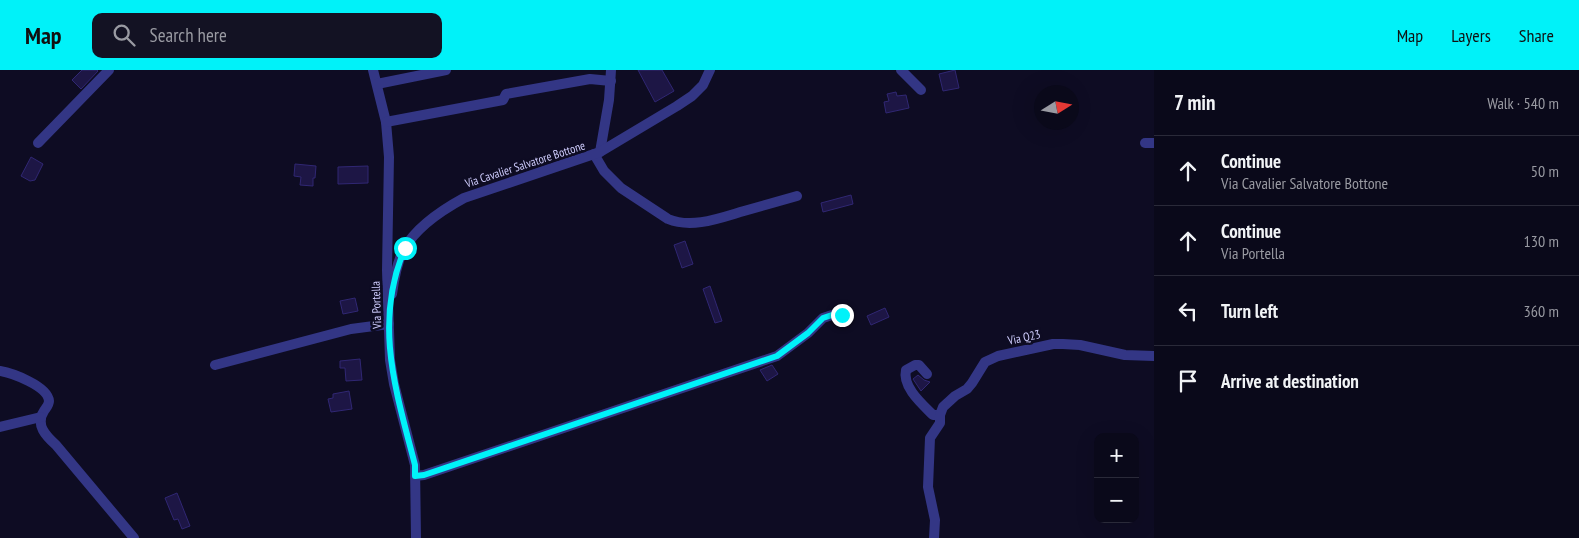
<!DOCTYPE html>
<html lang="en">
<head>
<meta charset="utf-8">
<style>
  :root { --surface:#0a091a; --page:#131223; --text:#f1f3f6; --muted:#999aa2; --line:#2a2a39; --accent:#00f2f9 }
  body { margin:0; font-family:"PT Sans Narrow",sans-serif; background:var(--page); color:var(--text) }
  .controls { position:absolute; right:15px; bottom:15px; display:grid; overflow:hidden; border-radius:10px; box-shadow:0 5px 20px #0002 }
  .controls button { width:45px; height:45px; display:grid; place-items:center; padding:0; border:0; border-bottom:1px solid var(--line); background:var(--surface); color:var(--text); font:25px sans-serif }
  .compass { position:absolute; left:1034px; top:15px; width:45px; height:45px; border-radius:50%; background:var(--surface); box-shadow:0 5px 20px #0002; rotate:79deg }
  .stop { position:absolute; width:15px; height:15px; margin:-11px; border:4px solid #00f2f9; border-radius:50%; background:#fff }
  .stop.end { background:#00f2f9; border-color:#fff; box-shadow:0 1px 5px #0008 }
  .list { margin:0; padding:0; list-style:none }
  h2 { display:flex; justify-content:space-between; align-items:center; height:65px; margin:0; padding:0 20px; font-size:21px }
  h2 small { font-size:16px; font-weight:400; color:var(--muted) }
  .list li { display:grid; grid-template-columns:32px 1fr auto; gap:15px; align-items:center; box-sizing:border-box; height:70px; padding:0 20px; border-top:1px solid var(--line) }
  .list b { display:block; font-size:19px; white-space:nowrap }
  .list p { margin:0; font-size:16px; white-space:nowrap; color:var(--muted) }
  .list em { font-size:16px; font-style:normal; color:var(--muted) }
  .icon { flex:none; width:28px; height:28px; fill:none; stroke:currentColor; stroke-width:2; stroke-linecap:round; stroke-linejoin:round }
  .map { position:relative; flex:none; width:1154px; height:468px; overflow:hidden }
  header { display:flex; align-items:center; gap:30px; box-sizing:border-box; height:70px; padding:0 25px; background:var(--accent); color:#111 }
  header strong { font-size:24px }
  nav { display:flex; gap:28px; margin-inline-start:auto; font-size:18px }
  .search { width:350px; height:45px; background:var(--page); display:flex; align-items:center; gap:12px; box-sizing:border-box; padding:0 18px; border-radius:10px; color:var(--muted); font-size:19px }
  main { display:flex }
  aside { flex:1; background:var(--surface) }
  .map>svg:first-child { display:block }
</style>
</head>
<body>
<header>
<strong>Map</strong>
<div class="search"><svg class="icon" aria-label="search" viewBox="0 0 24 24"><circle cx="10" cy="10" r="6"/><path d="M15 15l6 6"/></svg>Search here</div>
<nav><a>Map</a><a>Layers</a><a>Share</a></nav>
</header>
<main>
<div class="map">
<svg width="1154" height="468" viewBox="0 0 1154 468">
  <rect width="100%" height="100%" fill="#0e0c23"/>
  <g fill="#1d1645" stroke="#302773">
    <path d="M82,0h15l1,1 -17,18 -9,-9z"/>
    <path d="M638,0h24l12,21 -19,11z"/>
    <path d="M955,0l4,18 -16,3 -4,-17z"/>
    <path d="M896,22l1,4 9,-1 3,13 -23,5 -2,-11 5,-1 -2,-7z"/>
    <path d="M31,87l12,7 -8,16 -5,1 -9,-5z"/>
    <path d="M295,94l21,2 -1,12h-2v8l-13,-1 1,-8 -7,-1z"/>
    <path d="M368,96v17l-30,1v-17z"/>
    <path d="M851,125l2,9 -30,8 -2,-9z"/>
    <path d="M685,171l8,23 -11,4 -8,-23z"/>
    <path d="M710,216l12,35 -7,2 -12,-34z"/>
    <path d="M355,228l3,13 -15,3 -3,-13z"/>
    <path d="M885,238l4,9 -18,8 -4,-9z"/>
    <path d="M360,289l2,21 -16,1 -1,-13h-5v-7z"/>
    <path d="M772,295l6,9 -11,7 -7,-11z"/>
    <path d="M918,305l6,5 6,2 -9,9 -8,-12z"/>
    <path d="M349,321l3,18 -21,3 -3,-13 5,-1v-4z"/>
    <path d="M177,423l13,33 -8,3 -4,-10 -4,1 -9,-22z"/>
  </g>
  <g fill="none" stroke-linecap="round" stroke-linejoin="round">
    <g stroke="#333685" stroke-width="10">
      <path d="M373,0l13,52 3,35 -2,113 3,90 4,24 21,81 1,73"/>
      <path d="M901,0l20,20"/>
      <path d="M377,14l69,-14"/>
      <path d="M386,52l117,-22 3,-6 84,-15 21,2"/>
      <path d="M38,73l71,-73"/>
      <path d="M1145,73h9"/>
      <path d="M600,82l9,-52 2,-30"/>
      <path d="M594,84l10,17 17,17 47,31c24,10 52,-1 76,-8 18,-5 35,-10 53,-15"/>
      <path d="M392,224c2,-15 5,-32 12,-45 13,-23 38,-39 60,-51l136,-46 77,-46 15,-10 11,-11 7,-15"/>
      <path d="M215,295l136,-36 38,-5"/>
      <path d="M0,301c12,2 48,15 49,30 0,4 -3,7 -5,10 -9,14 2,25 12,34l78,93"/>
      <path d="M927,304l-8,-9h-4l-9,5c-4,17 16,34 27,45h7"/>
      <path d="M0,357l41,-10"/>
      <path d="M415,406l9,-1 353,-119 31,-23 15,-15 9,-3h10"/>
      <path d="M934,468l1,-18 -7,-33 2,-49 10,-15v-8l3,-8 12,-11 12,-7 5,-6 13,-21 13,-6 55,-12h10l17,1 45,10 29,1"/>
    </g>
  </g>
  <g fill="none" stroke-linecap="round" stroke-linejoin="round">
    <path stroke="#00f2f9" stroke-width="6" d="M405,178c-32,75 -9,143 10,217v11l9,-1 353,-119 31,-23 15,-15 9,-3h10"/>
  </g>
  <g text-anchor="middle" dominant-baseline="central" stroke-width="5" stroke-linejoin="round" paint-order="stroke">
    <g font-size="12" fill="#d0ceff" stroke="#0e0c23">
      <text transform="translate(525 94) rotate(-18)">Via Cavalier Salvatore Bottone</text>
      <text transform="translate(376 235) rotate(-92)">Via Portella</text>
      <text transform="translate(1024 267) rotate(-12)">Via Q23</text>
    </g>
  </g>
</svg>
<div class="controls">
<button>+</button>
<button>−</button>
</div>
<svg class="compass" viewBox="-18 -18 36 36"><path d="M0-13l5 13h-10z" fill="#e53935"/><path d="M0 13l5-13h-10z" fill="#999aa2"/></svg>
<div class="stop" style="left:405px;top:178px"></div>
<div class="stop end" style="left:842px;top:245px"></div>
</div>
<aside>
<h2>7 min<small>Walk · 540 m</small></h2>
<ul class="list">
<li><svg class="icon" aria-label="ahead" viewBox="0 0 24 24"><path d="M12 20V5M6 11l6-6 6 6"/></svg><div><b>Continue</b><p>Via Cavalier Salvatore Bottone</p></div><em>50 m</em></li>
<li><svg class="icon" aria-label="ahead" viewBox="0 0 24 24"><path d="M12 20V5M6 11l6-6 6 6"/></svg><div><b>Continue</b><p>Via Portella</p></div><em>130 m</em></li>
<li><svg class="icon" aria-label="left" viewBox="0 0 24 24"><path d="M17 20v-9H6M10 6l-5 5 5 5"/></svg><div><b>Turn left</b></div><em>360 m</em></li>
<li><svg class="icon" aria-label="arrive" viewBox="0 0 24 24"><path d="M6 21V4h12l-3 4 3 4H6"/></svg><div><b>Arrive at destination</b></div></li>
</ul>
</aside>
</main>
</body>
</html>
